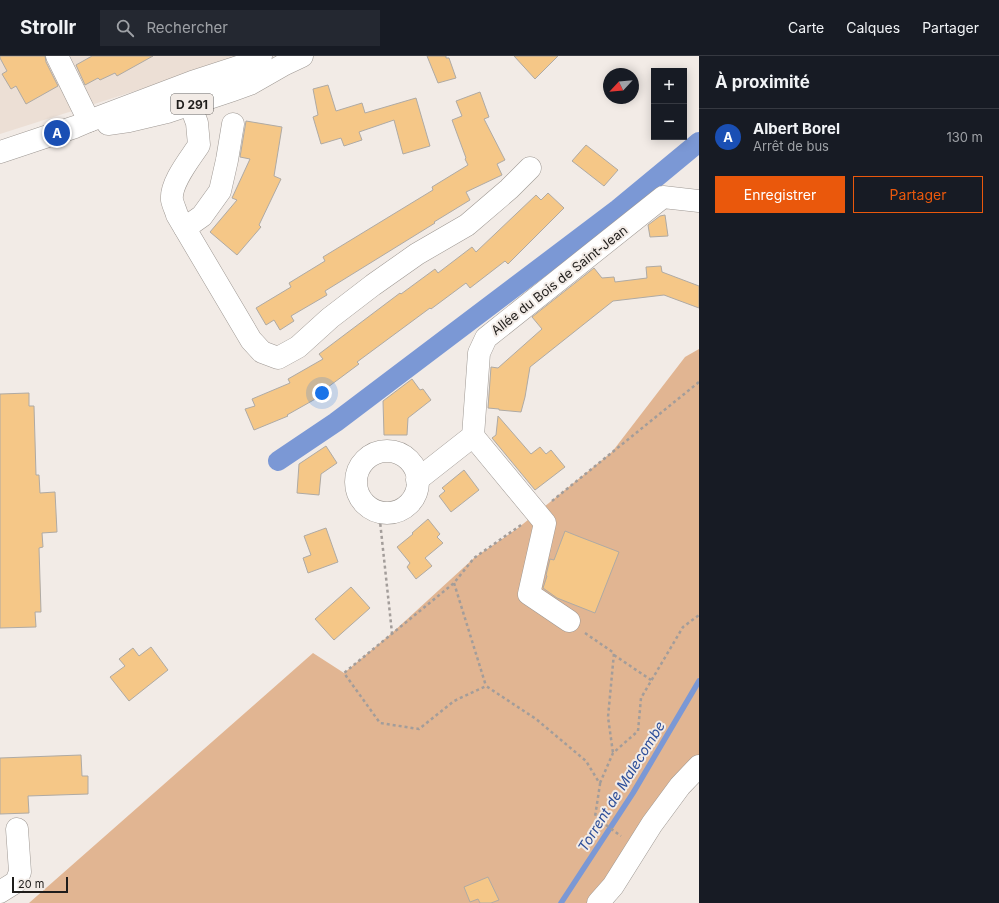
<!DOCTYPE html>
<html lang="fr">
<head>
<meta charset="utf-8">
<style>
  :root { --surface:#171b24; --page:#242831; --text:#f1f3f6; --muted:#9ea1a6; --line:#363941; --accent:#ea580c }
  body { margin:0; font-family:Inter,sans-serif; background:var(--page); color:var(--text) }
  .controls { position:absolute; right:12px; top:12px; display:grid; overflow:hidden; border-radius:0px; box-shadow:0 2px 10px #0003 }
  .controls button { width:36px; height:36px; display:grid; place-items:center; padding:0; border:0; border-bottom:1px solid var(--line); background:var(--surface); color:var(--text); font:20px sans-serif }
  .compass { position:absolute; left:603px; top:12px; width:36px; height:36px; border-radius:50%; background:var(--surface); box-shadow:0 2px 10px #0003; rotate:244deg }
  .scale { position:absolute; left:12px; bottom:10px; width:56px; box-sizing:border-box; padding-left:4px; border:2px solid #1f1d1b; border-top:0; font-size:11px; line-height:14px; white-space:nowrap; color:#1f1d1b; -webkit-text-stroke:3px #f2ebe6; paint-order:stroke }
  .you { position:absolute; left:322px; top:337px; width:14px; height:14px; margin:-10px; border:3px solid #fff; border-radius:50%; background:#1a73e8; box-shadow:0 0 0 6px #1a73e833 }
  .badge { display:grid; place-items:center; width:26px; height:26px; border-radius:50%; background:var(--accent); color:#fff; font-size:13px; font-weight:700 }
  .pin { position:absolute; translate:-50% -50%; border:2px solid #fff; box-shadow:0 1px 4px #0006 }
  .list { margin:0; padding:0; list-style:none }
  h2 { display:flex; justify-content:space-between; align-items:center; height:52px; margin:0; padding:0 16px; font-size:17px }
  h2 small { font-size:13px; font-weight:400; color:var(--muted) }
  .list li { display:grid; grid-template-columns:26px 1fr auto; gap:12px; align-items:center; box-sizing:border-box; height:56px; padding:0 16px; border-top:1px solid var(--line) }
  .list b { display:block; font-size:15px; white-space:nowrap }
  .list p { margin:0; font-size:13px; white-space:nowrap; color:var(--muted) }
  .list em { font-size:13px; font-style:normal; color:var(--muted) }
  .actions { display:flex; gap:8px; padding:12px 16px }
  .actions a { flex:1; padding:9px 0; border:1px solid var(--accent); border-radius:0px; text-align:center; font-size:14px; color:var(--accent) }
  .actions .main { background:var(--accent); color:#fff }
  .icon { flex:none; width:22px; height:22px; fill:none; stroke:currentColor; stroke-width:2; stroke-linecap:round; stroke-linejoin:round }
  .map { position:relative; flex:none; width:699px; height:847px; overflow:hidden }
  header { display:flex; align-items:center; gap:24px; box-sizing:border-box; height:56px; padding:0 20px; background:var(--surface); border-bottom:1px solid var(--line) }
  header strong { font-size:19px }
  nav { display:flex; gap:22px; margin-inline-start:auto; font-size:14px }
  .search { width:280px; height:36px; background:var(--page); display:flex; align-items:center; gap:10px; box-sizing:border-box; padding:0 14px; border-radius:0px; color:var(--muted); font-size:15px }
  main { display:flex }
  aside { flex:1; background:var(--surface) }
  .map>svg:first-child { display:block }
</style>
</head>
<body>
<header>
<strong>Strollr</strong>
<div class="search"><svg class="icon" aria-label="search" viewBox="0 0 24 24"><circle cx="10" cy="10" r="6"/><path d="M15 15l6 6"/></svg>Rechercher</div>
<nav><a>Carte</a><a>Calques</a><a>Partager</a></nav>
</header>
<main>
<div class="map">
<svg width="699" height="847" viewBox="0 0 699 847">
  <rect width="100%" height="100%" fill="#f2ebe6"/>
  <path fill="#ecdfd5" d="M0,0h240l-39,14 -201,64z"/>
  <path fill="#e1b592" d="M699,293v417l-101,137h-569l284,-250 31,20 48,-40 82,-75 44,-30 94,-76 73,-95z"/>
  <g fill="none" stroke-linecap="round" stroke-linejoin="round">
    <path stroke="#7b98d5" stroke-width="5.5" d="M561,847l72,-110 66,-112"/>
    <path stroke="#7b98d5" stroke-width="20" d="M278,405l58,-39 282,-213 81,-67"/>
  </g>
  <g fill="#f5c787" stroke="#afaaa4">
    <path d="M0,0h45l1,6 12,24 -32,18 -10,-18 -5,3 -9,-15 5,-3 -7,-13z"/>
    <path d="M92,0h61l-36,20 -2,-3 -15,7 -2,-2 -13,7 -9,-20z"/>
    <path d="M427,0h19v2h3l7,20 -18,5z"/>
    <path d="M514,0h44l-23,23z"/>
    <path d="M328,29l8,26 26,-8 3,10 51,-15 14,48 -27,8 -9,-34 -35,12 3,8 -18,6 -3,-8 -20,6 -8,-27 5,-2 -5,-26z"/>
    <path d="M480,36l9,25 -5,2 21,41 -8,4 5,11 -36,17 4,8 -36,22 1,1 -110,68 2,4 -36,21 3,5 -14,9 -6,-10 -8,5 -10,-17 35,-21 -2,-4 36,-22 -2,-4 110,-67 -1,-3 36,-22 -3,-6 1,-1 -14,-38 10,-4 -6,-15z"/>
    <path d="M246,65l36,6 -8,49 7,3 -22,46 2,2 -24,28 -27,-23 27,-32 -5,-2 18,-39 -10,-2z"/>
    <path d="M586,89l32,25 -14,16 -32,-25z"/>
    <path d="M548,137l16,15 -56,56 -3,-3 -35,27 -4,-5 -35,26 -1,-1 -73,54 2,2 -35,26 2,3 -39,22 1,1 -34,14 -9,-21 10,-3 -3,-7 38,-16 -2,-4 35,-20 -4,-5 81,-61 1,1 34,-25 3,4 34,-26 4,5 60,-57 5,5z"/>
    <path d="M665,159l3,21 -18,1 -2,-12 12,-9z"/>
    <path d="M661,210l1,6 37,14v22l-35,-13 -51,6 -83,66 -5,30 -4,15 -22,-2v-1l-11,-1 3,-41 7,1 44,-39 -10,-12 62,-49 8,10 12,-1 1,5 32,-4 -1,-11z"/>
    <path d="M412,323l8,11 3,-1 8,11 -23,18 -1,17h-23l-1,-34z"/>
    <path d="M29,337v13h5l2,69h3l1,18 15,-1 2,40 -15,1 1,14 -4,1 2,64h-6l1,15 -36,1v-234z"/>
    <path d="M498,360l33,38 9,-7 6,7 5,-4 14,17 -30,23 -43,-52 4,-3z"/>
    <path d="M326,390l11,17 -16,11 -2,21 -22,-2 2,-29z"/>
    <path d="M464,414l15,20 -28,22 -12,-16 6,-5 -3,-3z"/>
    <path d="M428,463l12,15 -3,3 6,6 -18,15 7,8 -16,13 -9,-12 3,-4 -13,-16 16,-13 -1,-1z"/>
    <path d="M326,472l12,34 -30,11 -5,-15 8,-3 -7,-19z"/>
    <path d="M565,475l15,6 39,15 -24,61 -38,-15 -14,-10 4,-12 -1,-1 4,-16 4,1z"/>
    <path d="M351,531l19,21 -36,32 -19,-21z"/>
    <path d="M151,591l17,23 -39,31 -19,-24 15,-11 -6,-7 14,-11 6,8z"/>
    <path d="M81,699l1,21h6v18l-60,2 1,17 -29,1v-56z"/>
    <path d="M488,821l11,23 -8,3h-11l-2,-4 -8,3 -6,-15z"/>
  </g>
  <g fill="none" stroke-linecap="round" stroke-linejoin="round">
    <defs>
      <g id="minor">
        <path d="M57,0l32,65"/>
        <path d="M190,48l7,19 2,22c-9,14 -29,38 -27,55 1,5 4,11 5,15l74,125 11,12 16,6 20,-11 32,-29 43,-33 44,-31 50,-29 42,-36 21,-21"/>
        <path d="M185,172l17,-12 18,-25 7,-31 6,-36"/>
        <path d="M473,380l72,87 -16,71 40,27"/>
        <circle cx="387" cy="426" r="31"/>
        <path d="M417,424l56,-44 6,-83 7,-15 177,-141 36,4"/>
        <path d="M0,836l16,-10 4,-10 -3,-43"/>
        <path d="M598,847l15,-17 39,-62 28,-38 19,-20"/>
      </g>
      <g id="major">
        <path d="M108,68l21,-3 38,-9 66,-22 17,-6 35,-20 17,-8"/>
        <path d="M0,96l75,-25 14,-6 103,-39 52,-17 17,-9"/>
      </g>
    </defs>
    <use href="#minor" stroke="#9e9893" stroke-width="23"/>
    <use href="#major" stroke="#9e9893" stroke-width="23"/>
    <g stroke="#a39d9a" stroke-width="2.5" stroke-dasharray="3 3" stroke-linecap="butt">
      <path d="M552,445l147,-119"/>
      <path d="M379,456l13,121"/>
      <path d="M521,469l-47,33 -20,25 -110,90 36,50 39,6 35,-28 32,-15 50,33 50,42 14,23 -5,33 26,19"/>
      <path d="M454,527l32,103"/>
      <path d="M585,577l29,20 -6,64 5,36"/>
      <path d="M614,599l37,25"/>
      <path d="M600,727l13,-30 25,-22 3,-33 42,-71 16,-12"/>
    </g>
    <use href="#minor" stroke="#fff" stroke-width="22"/>
    <use href="#major" stroke="#fff" stroke-width="22"/>
  </g>
  <g text-anchor="middle" dominant-baseline="central" stroke-width="4" stroke-linejoin="round" paint-order="stroke">
    <rect fill="#f2ebe6" stroke="#5e5b58" stroke-width="1" x="171" y="38" width="42" height="20" rx="3"/>
    <g font-size="12" font-weight="bold" fill="#1f1d1b">
      <text x="192" y="48">D 291</text>
    </g>
    <g font-size="13" fill="#1f1d1b" stroke="#f2ebe6">
      <text transform="translate(559 224) rotate(-38)">Allée du Bois de Saint-Jean</text>
    </g>
    <g font-size="14" font-style="italic" fill="#2e4f99" stroke="#f2ebe6">
      <text transform="translate(621 730) rotate(-58)">Torrent de Malecombe</text>
    </g>
  </g>
</svg>
<div class="controls">
<button>+</button>
<button>−</button>
</div>
<svg class="compass" viewBox="-18 -18 36 36"><path d="M0-13l5 13h-10z" fill="#e53935"/><path d="M0 13l5-13h-10z" fill="#9ea1a6"/></svg>
<div class="scale">20 m</div>
<div class="you"></div>
<div class="pin badge" style="left:57px;top:77px;background:#1a4fb4">A</div>
</div>
<aside>
<h2>À proximité<small></small></h2>
<ul class="list">
<li><span class="badge" style="background:#1a4fb4">A</span><div><b>Albert Borel</b><p>Arrêt de bus</p></div><em>130 m</em></li>
</ul>
<div class="actions"><a class="main">Enregistrer</a><a>Partager</a></div>
</aside>
</main>
</body>
</html>
